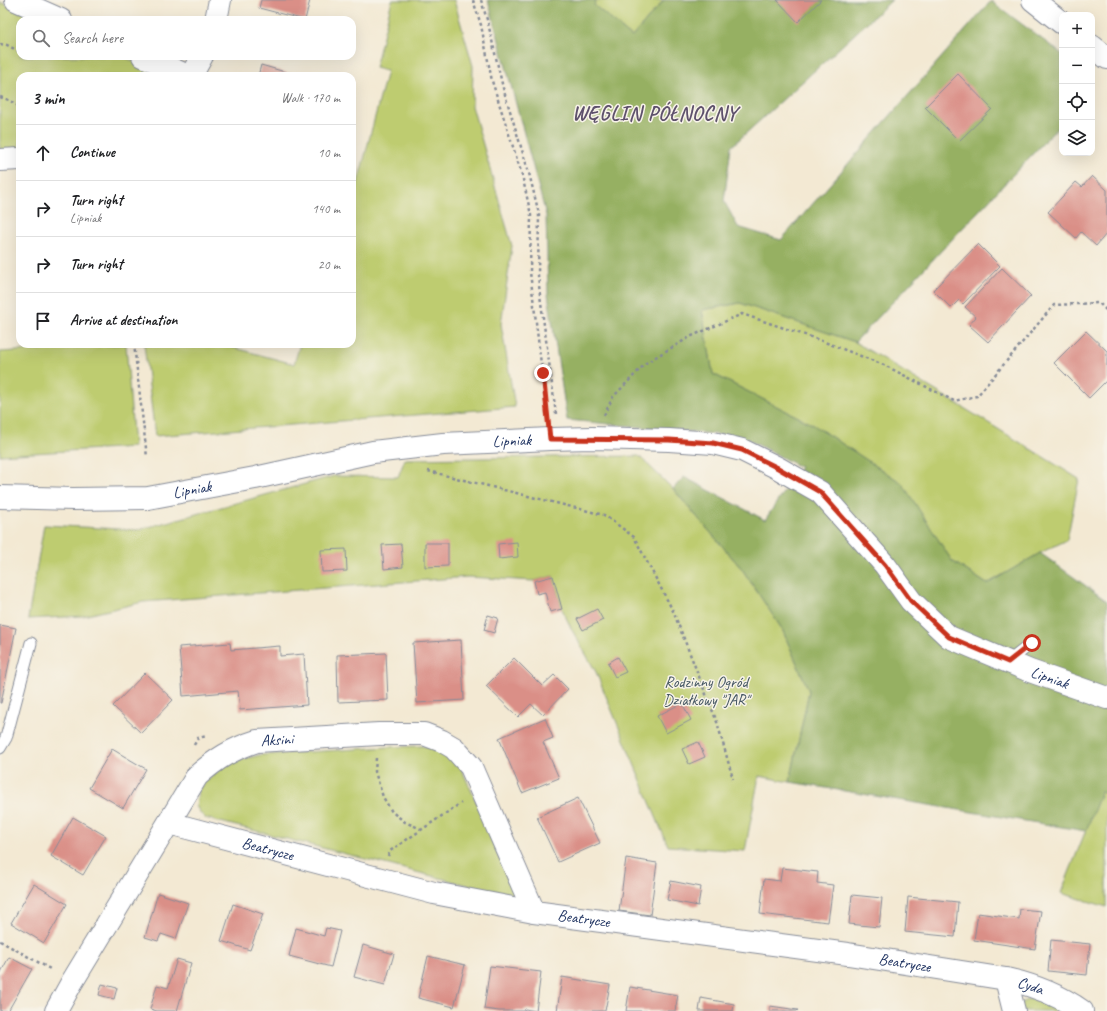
<!DOCTYPE html>
<html lang="en">
<head>
<meta charset="utf-8">
<style>
  :root { --surface:#fff; --page:#f6f6f6; --text:#202124; --muted:#757577; --line:#e0e0e0 }
  body { margin:0; font-family:Caveat,sans-serif; background:var(--page); color:var(--text) }
  .controls { position:absolute; right:12px; top:12px; display:grid; overflow:hidden; border-radius:8px; box-shadow:0 4px 16px #0002 }
  .controls button { width:36px; height:36px; display:grid; place-items:center; padding:0; border:0; border-bottom:1px solid var(--line); background:var(--surface); color:var(--text); font:20px sans-serif }
  .stop { position:absolute; width:12px; height:12px; margin:-9px; border:3px solid #c8321e; border-radius:50%; background:#fff }
  .stop.end { background:#c8321e; border-color:#fff; box-shadow:0 1px 4px #0008 }
  .list { margin:0; padding:0; list-style:none }
  h2 { display:flex; justify-content:space-between; align-items:center; height:52px; margin:0; padding:0 16px; font-size:17px }
  h2 small { font-size:13px; font-weight:400; color:var(--muted) }
  .list li { display:grid; grid-template-columns:26px 1fr auto; gap:12px; align-items:center; box-sizing:border-box; height:56px; padding:0 16px; border-top:1px solid var(--line) }
  .list b { display:block; font-size:15px; white-space:nowrap }
  .list p { margin:0; font-size:13px; white-space:nowrap; color:var(--muted) }
  .list em { font-size:13px; font-style:normal; color:var(--muted) }
  .icon { flex:none; width:22px; height:22px; fill:none; stroke:currentColor; stroke-width:2; stroke-linecap:round; stroke-linejoin:round }
  .map { position:relative; flex:none; width:1107px; height:1011px; overflow:hidden }
  .search { position:absolute; background:var(--surface); box-shadow:0 4px 16px #0002; left:16px; top:16px; width:340px; height:44px; display:flex; align-items:center; gap:10px; box-sizing:border-box; padding:0 14px; border-radius:12px; color:var(--muted); font-size:15px }
  .panel { position:absolute; background:var(--surface); box-shadow:0 4px 16px #0002; left:16px; top:72px; width:340px; height:276px; border-radius:12px }
  .map>svg:first-child { display:block }
</style>
</head>
<body>
<div class="map">
<svg width="1107" height="1011" viewBox="0 0 1107 1011">
  <rect width="100%" height="100%" fill="#f7f3e8"/>
  <filter id="ink" filterUnits="userSpaceOnUse"><feTurbulence type="fractalNoise" baseFrequency=".025" numOctaves="2"/><feDisplacementMap in="SourceGraphic" scale="8" xChannelSelector="R" yChannelSelector="G"/><feConvolveMatrix kernelMatrix="1 2 1 2 8 2 1 2 1" color-interpolation-filters="sRGB"/></filter>
  <filter id="wash" filterUnits="userSpaceOnUse"><feTurbulence type="fractalNoise" baseFrequency=".012" numOctaves="4" result="noise"/><feDisplacementMap in="SourceGraphic" scale="16" xChannelSelector="R" yChannelSelector="G"/><feGaussianBlur stdDeviation="0.9" result="paint"/><feColorMatrix in="noise" values="0 0 0 0 0 0 0 0 0 0 0 0 0 0 0 0 0 1.4 0 .05"/><feComposite in="paint" operator="in"/></filter>
  <g filter="url(#wash)">
    <rect width="100%" height="100%" fill="#f3e9d3"/>
    <g fill="#becc6f" stroke="#6c7e66">
      <path d="M392,0h62l19,66 -1,40 40,140 -11,78 14,83 -360,29 -11,-92h76l74,20 6,-20h52v-139l35,-134 -12,-3z"/>
      <path d="M596,0h68l-32,37 -39,-32z"/>
      <path d="M0,2l41,18h-21v36h102l45,20h-147v73l-20,2z"/>
      <path d="M740,303l115,39 127,77 97,60 -12,61 -27,13 -53,31 -35,-23 -51,-78 -89,-59 -99,-50 -11,-64z"/>
      <path d="M126,344l8,103 -134,8v-103z"/>
      <path d="M639,456l34,33 69,80 40,60 27,62 -19,91 -31,-6 -14,75 -77,-5 -72,-174 -24,-42 -10,-21 -9,-33 -19,5 -66,-4 -325,25 -60,14 -55,3 16,-94 94,5 196,-54 64,1 7,-18 143,-2z"/>
      <path d="M422,746l14,2 22,13 60,134 -43,-8 -270,-69 -4,-4 -5,-8 2,-15 6,-9 26,-20 30,-7 128,-8z"/>
      <path d="M1101,792l6,2v113l-46,-14z"/>
      <path d="M1027,999c11,-1 23,7 31,12h-39l3,-8z"/>
    </g>
    <path fill="#96b062" stroke="#587060" d="M488,0h108l-2,5 38,32 32,-37h228l-161,147 -7,54 14,26 43,13 210,-239 71,53v69l-207,219 -115,-39 -38,7 11,64 99,50 90,59 50,78 35,23 53,-31 67,48v193l-6,-2 -15,39 -296,-49 19,-91 -27,-62 -40,-60 -69,-80 11,-12 81,43 35,-53 -53,-28 -32,-5 -148,-14 -19,-126 -2,-79z"/>
    <g id="blocks">
      <g fill="#da8f87">
        <path d="M261,0h49l-5,20 -46,-12z"/>
        <path d="M777,0h44l-23,22z"/>
        <path d="M261,65l38,11h-41z"/>
        <path d="M958,74l34,35 -33,32 -34,-34z"/>
        <path d="M1092,176l15,14v43l-11,13 -15,-14 -5,6 -28,-26 28,-30 6,5z"/>
        <path d="M978,244l22,22 -37,38 -4,-4 -8,8 -18,-18z"/>
        <path d="M1002,268l29,28 -43,46 -19,-17 7,-8 -11,-10z"/>
        <path d="M1086,331l21,20v29l-18,18 -35,-35z"/>
        <path d="M517,542l1,15 -19,2 -1,-15z"/>
        <path d="M425,543h23v23l-23,1z"/>
        <path d="M401,544l2,23 -19,2 -2,-24z"/>
        <path d="M346,549l1,22 -25,1 -1,-22z"/>
        <path d="M553,576l9,33 -12,3 -5,-20 -8,2 -3,-13z"/>
        <path d="M597,609l6,11 -20,10 -6,-11z"/>
        <path d="M488,615l10,3 -4,15 -10,-3z"/>
        <path d="M0,625l16,3 -15,75h-1z"/>
        <path d="M461,640l3,60 -47,3 -4,-60z"/>
        <path d="M230,643l1,7 49,-4v10l24,-2 3,51 -67,5 -2,-19 -55,5 -4,-49z"/>
        <path d="M386,653l2,47 -50,2 -1,-47z"/>
        <path d="M618,657l8,15 -11,5 -7,-14z"/>
        <path d="M514,658l28,28 12,-11 14,14 -25,26 -12,-11 -13,13 -32,-31z"/>
        <path d="M145,673l28,27 -32,33 -28,-27z"/>
        <path d="M682,703l9,17 -25,13 -9,-17z"/>
        <path d="M545,718l8,20 -10,4 16,36 -37,15 -23,-55z"/>
        <path d="M698,742l7,15 -16,7 -7,-15z"/>
        <path d="M112,749l34,20 -23,39 -34,-20z"/>
        <path d="M578,798l22,45 -42,19 -21,-45z"/>
        <path d="M73,817l33,19 -23,39 -32,-19z"/>
        <path d="M626,858l31,5 -7,52 -31,-4z"/>
        <path d="M782,868l36,4 -1,11 16,2 -5,37 -68,-8 4,-35 16,2z"/>
        <path d="M671,881l30,6 -3,19 -31,-6z"/>
        <path d="M34,884l33,20 -23,39 -33,-20z"/>
        <path d="M158,893l30,10 -12,36 -15,-5 -3,7 -13,-4z"/>
        <path d="M852,895l30,3 -3,29 -30,-3z"/>
        <path d="M908,897l50,5 -3,35 -50,-5z"/>
        <path d="M233,904l30,10 -13,36 -29,-9z"/>
        <path d="M1020,909l21,2 -6,38 -61,-9 4,-27 41,6z"/>
        <path d="M296,928l28,8 2,-8 14,3 -9,36 -42,-11z"/>
        <path d="M1051,940l39,4 -3,31 -39,-4z"/>
        <path d="M363,945l31,9 -9,31 -31,-8z"/>
        <path d="M428,956l37,9 -11,42 -36,-9z"/>
        <path d="M9,957l23,12 -24,42h-8v-37z"/>
        <path d="M177,959l14,4 -14,48h-20l-7,-2 7,-24 11,3z"/>
        <path d="M490,966l51,6 -5,39 -11,-2 -1,2h-25l-15,-2z"/>
        <path d="M562,977l48,8 -5,26h-48z"/>
        <path d="M102,984l15,4 -3,11 -15,-4z"/>
        <path d="M630,987l48,8 -3,16h-49z"/>
        <path d="M701,998l33,6 -1,7h-34z"/>
        <path d="M770,1006l28,4 -1,1h-27z"/>
      </g>
    </g>
  </g>
  <g filter="url(#ink)">
    <use href="#blocks" fill-opacity="0" stroke="#878c98" stroke-width="1"/>
    <g fill="none" stroke-linecap="round" stroke-linejoin="round">
      <defs>
        <g id="service">
          <path d="M1008,662l24,-19"/>
          <path d="M0,748l6,-10 25,-95"/>
        </g>
        <g id="minor">
          <path d="M16,0l45,20"/>
          <path d="M1033,0l29,23"/>
          <path d="M216,20l4,-20"/>
          <path d="M1092,46l15,12"/>
          <path d="M143,56l45,20"/>
          <path d="M191,76l11,-20"/>
          <path d="M0,160l20,-1"/>
          <path id="s1" d="M0,497l73,2 75,-1 107,-20 118,-26 70,-8 107,-5 42,-1 77,2 44,3 29,7 36,18 42,24 65,73 26,36 38,36 81,34 77,27"/>
          <path id="s2" d="M169,823l265,70 100,19 314,42 158,25c27,6 53,16 76,32"/>
          <path d="M1006,979l8,32"/>
          <path id="s3" d="M56,1011l16,-29 125,-206c19,-17 35,-27 60,-35l122,-7h45l18,7 12,7 17,19 63,145"/>
        </g>
      </defs>
      <use href="#service" stroke="#878c98" stroke-width="13"/>
      <use href="#minor" stroke="#878c98" stroke-width="24"/>
      <g stroke="#878c98" stroke-width="2.5" stroke-dasharray="3 3" stroke-linecap="butt">
        <path d="M473,0l8,25 11,56 30,94 9,40 -1,57 17,142"/>
        <path d="M481,0l7,23 15,65 26,85 10,41 -1,61 2,20 16,119"/>
        <path d="M0,44l7,1 13,7"/>
        <path d="M0,97l9,3 11,7"/>
        <path d="M134,344l13,113"/>
        <path d="M604,415l9,-18 34,-35 45,-26 50,-22 72,24 70,27 70,36 23,-5 77,-91 45,-2 8,8"/>
        <path d="M428,471l176,44 30,22 39,74 44,111 16,57"/>
        <path d="M194,745l4,-7 9,-2"/>
        <path d="M376,758l-1,14 8,25 9,15 13,10 16,7"/>
        <path d="M388,856l2,-5 71,-48"/>
        <path d="M0,941l52,29"/>
      </g>
      <use href="#service" stroke="#fff" stroke-width="11"/>
      <use href="#minor" stroke="#fff" stroke-width="22"/>
    </g>
  </g>
  <g fill="none" stroke-linecap="round" stroke-linejoin="round" filter="url(#ink)">
    <path stroke="#c8321e" stroke-width="5" d="M543,373l7,66 119,1 44,3 29,7 36,18 42,24 65,73 26,36 38,36 59,25 24,-19"/>
  </g>
  <g text-anchor="middle" dominant-baseline="central" stroke-width="3" stroke-linejoin="round" paint-order="stroke">
    <g font-size="16" fill="#1b2f5e" stroke="#f7f3e8">
      <text stroke="none"><textPath href="#s1" startOffset="517">Lipniak</textPath></text>
      <text stroke="none"><textPath href="#s1" startOffset="193">Lipniak</textPath></text>
      <text stroke="none"><textPath href="#s1" startOffset="1140">Lipniak</textPath></text>
      <text stroke="none"><textPath href="#s3" startOffset="364">Aksini</textPath></text>
      <text stroke="none"><textPath href="#s2" startOffset="102">Beatrycze</textPath></text>
      <text stroke="none"><textPath href="#s2" startOffset="426">Beatrycze</textPath></text>
      <text stroke="none"><textPath href="#s2" startOffset="750">Beatrycze</textPath></text>
      <text stroke="none"><textPath href="#s2" startOffset="878">Cyda</textPath></text>
    </g>
    <g font-size="16" fill="#445662" stroke="#f7f3e8">
      <text x="706" y="682">Rodzinny Ogród<tspan x="706" dy="18">Działkowy "JAR"</tspan></text>
    </g>
    <g font-size="20" font-weight="bold" letter-spacing="1" fill="#5e516c" stroke="#f7f3e8">
      <text x="655" y="113">WĘGLIN PÓŁNOCNY</text>
    </g>
  </g>
</svg>
<div class="controls">
<button>+</button>
<button>−</button>
<button><svg class="icon" aria-label="locate" viewBox="0 0 24 24"><circle cx="12" cy="12" r="6"/><path d="M12 2v4M12 18v4M2 12h4M18 12h4"/></svg></button>
<button><svg class="icon" aria-label="layers" viewBox="0 0 24 24"><path d="M12 4l9 5-9 5-9-5zM3 14l9 5 9-5"/></svg></button>
</div>
<div class="stop" style="left:1032px;top:643px"></div>
<div class="stop end" style="left:543px;top:373px"></div>
<div class="search"><svg class="icon" aria-label="search" viewBox="0 0 24 24"><circle cx="10" cy="10" r="6"/><path d="M15 15l6 6"/></svg>Search here</div>
<section class="panel">
<h2>3 min<small>Walk · 170 m</small></h2>
<ul class="list">
<li><svg class="icon" aria-label="ahead" viewBox="0 0 24 24"><path d="M12 20V5M6 11l6-6 6 6"/></svg><div><b>Continue</b></div><em>10 m</em></li>
<li><svg class="icon" aria-label="right" viewBox="0 0 24 24"><path d="M7 20v-9h11M14 6l5 5-5 5"/></svg><div><b>Turn right</b><p>Lipniak</p></div><em>140 m</em></li>
<li><svg class="icon" aria-label="right" viewBox="0 0 24 24"><path d="M7 20v-9h11M14 6l5 5-5 5"/></svg><div><b>Turn right</b></div><em>20 m</em></li>
<li><svg class="icon" aria-label="arrive" viewBox="0 0 24 24"><path d="M6 21V4h12l-3 4 3 4H6"/></svg><div><b>Arrive at destination</b></div></li>
</ul>
</section>
</div>
</body>
</html>
